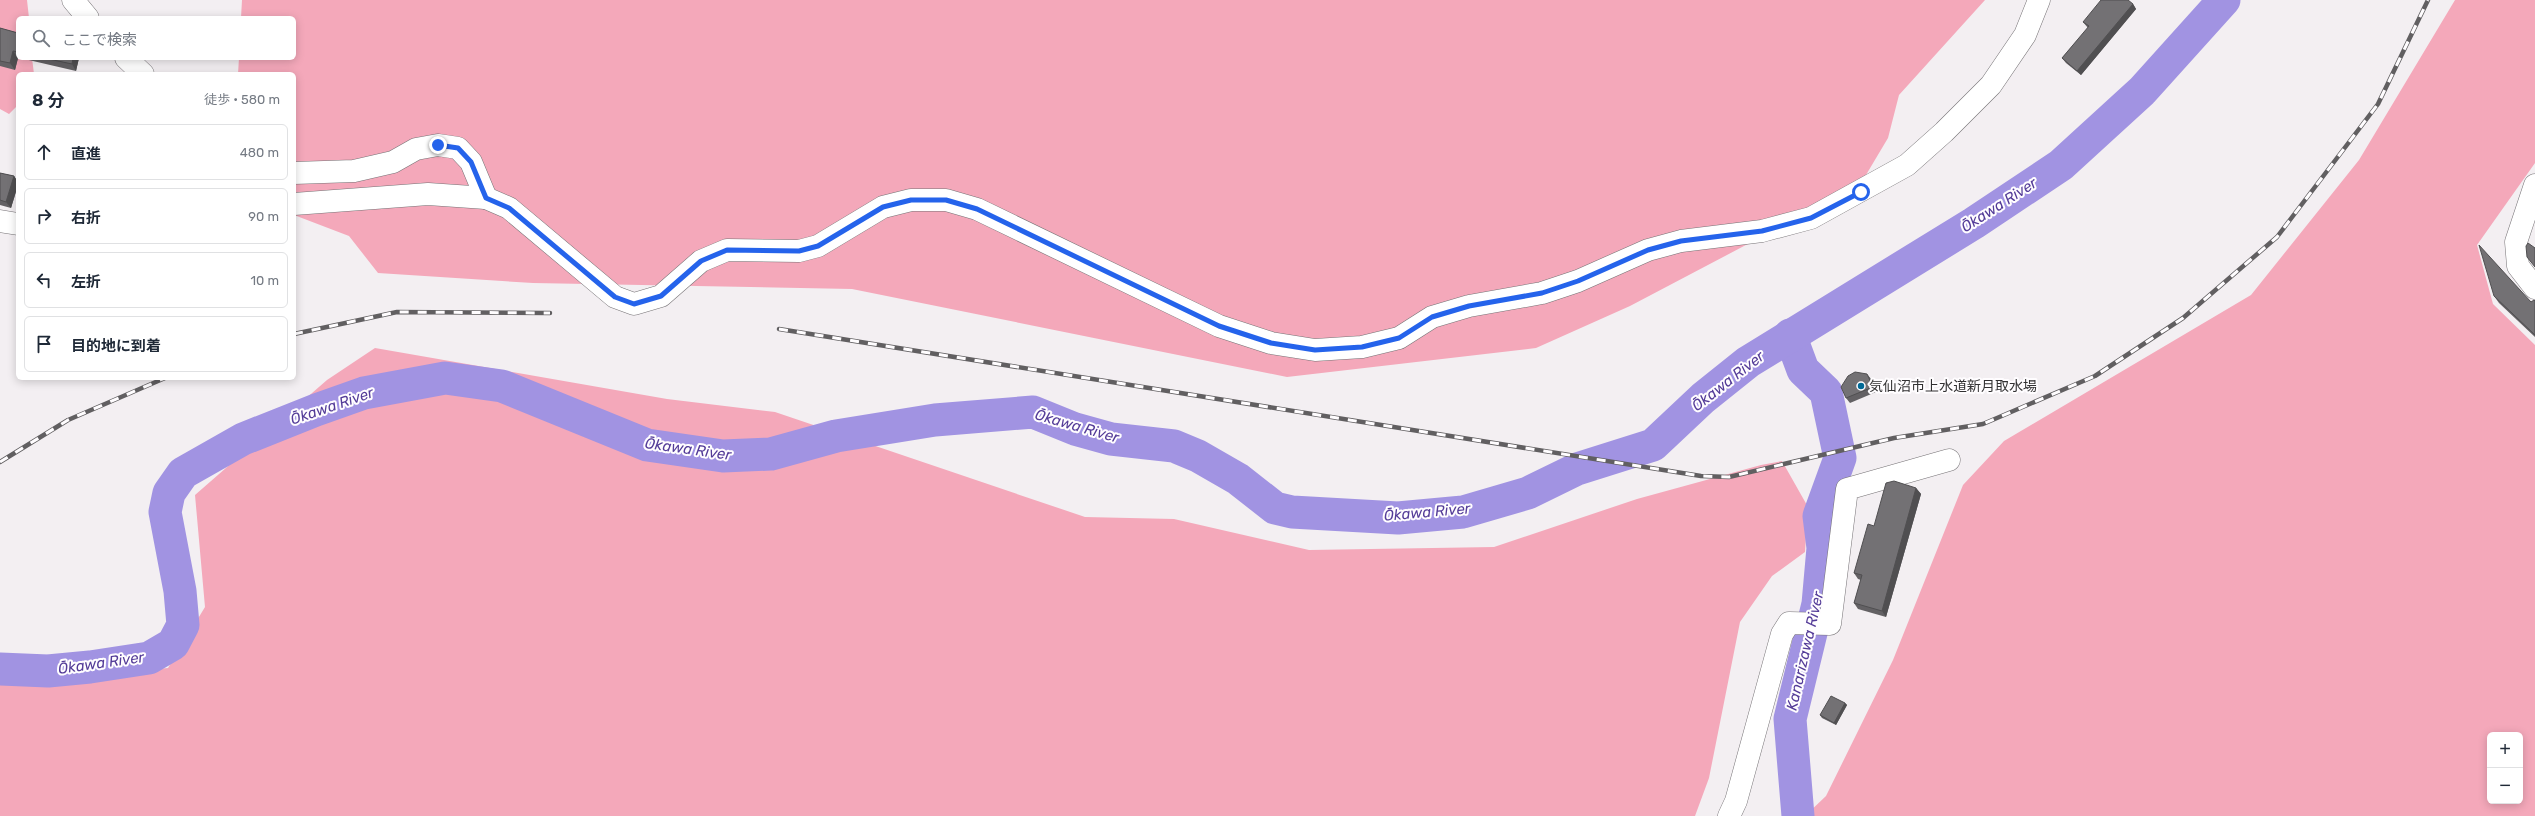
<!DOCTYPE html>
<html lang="ja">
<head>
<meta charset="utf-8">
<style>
  :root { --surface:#fff; --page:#f2f2f3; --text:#1f2937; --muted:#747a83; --line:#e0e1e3 }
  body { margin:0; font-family:Rubik,"Noto Sans JP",sans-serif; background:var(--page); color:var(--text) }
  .controls { position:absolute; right:12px; bottom:12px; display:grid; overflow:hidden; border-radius:6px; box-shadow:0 2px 10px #0003 }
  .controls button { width:36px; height:36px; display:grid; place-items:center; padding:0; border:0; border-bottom:1px solid var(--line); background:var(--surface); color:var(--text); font:20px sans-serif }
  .stop { position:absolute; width:12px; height:12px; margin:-9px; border:3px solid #2563eb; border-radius:50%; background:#fff }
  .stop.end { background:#2563eb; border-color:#fff; box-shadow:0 1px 4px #0008 }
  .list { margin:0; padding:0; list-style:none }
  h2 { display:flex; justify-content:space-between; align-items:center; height:52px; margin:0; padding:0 16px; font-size:17px }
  h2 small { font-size:13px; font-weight:400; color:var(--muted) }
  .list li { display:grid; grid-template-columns:26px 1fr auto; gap:12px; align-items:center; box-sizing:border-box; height:56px; margin:0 8px 8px; padding:0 8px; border:1px solid var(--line); border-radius:6px }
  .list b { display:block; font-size:15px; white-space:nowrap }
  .list em { font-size:13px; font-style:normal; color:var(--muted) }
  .icon { flex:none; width:22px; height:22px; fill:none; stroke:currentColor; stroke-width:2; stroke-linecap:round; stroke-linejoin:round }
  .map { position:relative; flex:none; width:2535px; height:816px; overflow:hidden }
  .search { position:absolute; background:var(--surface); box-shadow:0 2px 10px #0003; left:16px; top:16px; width:280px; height:44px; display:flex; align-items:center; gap:10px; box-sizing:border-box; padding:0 14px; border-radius:6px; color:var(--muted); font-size:15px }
  .panel { position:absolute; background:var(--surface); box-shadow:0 2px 10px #0003; left:16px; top:72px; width:280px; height:308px; border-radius:6px }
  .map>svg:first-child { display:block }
</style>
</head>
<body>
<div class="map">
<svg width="2535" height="816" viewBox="0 0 2535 816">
  <rect width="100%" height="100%" fill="#f3eff2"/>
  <g fill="#f4a8ba" fill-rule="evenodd">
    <path d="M0,0h27l2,18h-11v40h14l2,16h-16v31l-9,9 -9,-5z"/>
    <path d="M242,0h1743l-86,95 -11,43 -28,47 -230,121 -94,42 -249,29 -435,-88 -319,-6 -155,-10 -29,-37 -55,-21v-141h-56l1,-16h55v-40h-53z"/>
    <path d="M2455,0h80v163l-58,82 16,59 42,41v471h-730l21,-20 67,-136 70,-175 41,-44 247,-146 108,-135zM2490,735h30v66h-30z"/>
    <path d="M375,348l292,51 108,13 310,105 89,2 135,31 185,-3 143,-48 124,-34 21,-4 26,46 -3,45 -33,24 -32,46 -31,156 -14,38h-1695v-132l168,-16 37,-61 -10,-112 132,-115z"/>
  </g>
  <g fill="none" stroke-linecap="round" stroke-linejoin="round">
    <g stroke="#a193e2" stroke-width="33">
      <path d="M1790,335l13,35 23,22 14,66 -21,58 4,32 -5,56 -28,115 8,97"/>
      <path d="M0,669l48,2 42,-4 59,-9 24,-14 10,-19 -3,-34 -15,-79 4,-19 14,-20 60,-34 73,-29 48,-17 81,-15 57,8 145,59 76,11 48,-2 65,-18 99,-16 98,-8 42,17 36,10 63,7 24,10 40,23 37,29 17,4 106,6 65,-6 65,-19 49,-24 76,-24 50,-47 45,-36 226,-139 87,-58 81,-74 82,-91"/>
    </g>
    <defs>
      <g id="minor">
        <path d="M73,0l15,18"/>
        <path d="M126,58l17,16"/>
        <path d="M294,173l60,-2 39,-9 23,-13 22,-4 20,3 13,14 15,36"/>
        <path d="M2535,185l-19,57 2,24 17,22"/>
        <path d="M294,204l134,-10 58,4 23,10 106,89 19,7 27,-8 40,-35 26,-11 72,1 19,-5 65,-39 28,-7h35l31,9 242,117 52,17 44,7 47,-3 37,-9 33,-21 37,-11 73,-13 36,-12 70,-31 33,-9 81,-10 49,-13 96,-53 37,-33 47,-47 34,-50 14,-35"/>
        <path d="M0,221l18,3"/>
        <path d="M1729,816l7,-15 46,-167 7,-11 41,1 17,-135 102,-29"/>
      </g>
    </defs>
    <use href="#minor" stroke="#767376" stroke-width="23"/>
    <use href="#minor" stroke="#fff" stroke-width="22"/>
    <defs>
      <g id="rail">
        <path d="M779,329l922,147 28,1 165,-39 89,-14 112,-48 88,-58 94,-81 101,-133 50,-104"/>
        <path d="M294,334l103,-22 153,1"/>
        <path d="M0,462l68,-42 97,-42"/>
      </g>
    </defs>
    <use href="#rail" stroke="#615f61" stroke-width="4.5"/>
    <use href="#rail" stroke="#fffdff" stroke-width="3" stroke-dasharray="9" stroke-linecap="butt"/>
  </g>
  <g fill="#636164">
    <path d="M2133,4l3,5 -55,66 -15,-12 -4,-5 26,-30 -5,-6z"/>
    <path d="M0,28l18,5v25l-3,12 -15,-4z"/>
    <path d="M20,58h59l-3,13z"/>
    <path d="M0,173l14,3 4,6v3l-7,23 -11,-3z"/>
    <path d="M2494,296l37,6 4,-1v36l-36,-34z"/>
    <path d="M1871,379l5,13 -26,11 -4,-5z"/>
    <path d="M1916,488l5,6 -35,123 -28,-8 -4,-6 7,-23 -3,-1 -4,-6 20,-47z"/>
    <path d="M1845,703l2,2 -11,20 -14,-7 -2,-3z"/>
  </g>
  <g fill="#504f51">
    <path d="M2133,4l3,5 -55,66 -4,-4z"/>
    <path d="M13,51l5,7 -3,12 -5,-7z"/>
    <path d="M73,58h6l-3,13 -4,-7z"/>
    <path d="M14,176l4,6v3l-7,23 -5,-6z"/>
    <path d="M1867,374l4,5 5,13 -3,-5z"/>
    <path d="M1916,488l5,6 -35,123 -4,-6z"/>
    <path d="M1845,703l2,2 -11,20 -2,-2z"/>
  </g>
  <g fill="#737174" stroke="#504f51">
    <path d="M2101,0h27l5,4 -56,67 -15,-13 27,-32 -6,-4z"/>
    <path d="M0,28l18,5v19l-5,-1 -3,12 -10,-2z"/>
    <path d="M44,58h29l-1,6z"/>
    <path d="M0,173l14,3 -8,26 -6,-2z"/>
    <path d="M2528,243l7,5v19l-8,-10 -1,-11z"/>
    <path d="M2479,245l52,57 3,-2 1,1v34l-41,-39z"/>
    <path d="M1855,372l12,2 6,13 -27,11 -5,-11 7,-11z"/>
    <path d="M1894,481l22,7 -34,123 -28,-8 8,-28 -8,-2 14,-49 6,2 12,-43z"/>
    <path d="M1831,696l14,7 -11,20 -14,-8z"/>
  </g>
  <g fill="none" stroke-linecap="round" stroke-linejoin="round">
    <path stroke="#2563eb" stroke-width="5" d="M438,145l20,3 13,14 15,36 23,10 106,89 19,7 27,-8 40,-35 26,-11 72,1 19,-5 65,-39 28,-7h35l31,9 242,117 52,17 44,7 47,-3 37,-9 33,-21 37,-11 73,-13 36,-12 70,-31 33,-9 81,-10 49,-13 50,-26"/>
  </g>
  <circle fill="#006996" stroke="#fffdff" stroke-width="1.5" cx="1861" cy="386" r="4"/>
  <g text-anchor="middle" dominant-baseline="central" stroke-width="4" stroke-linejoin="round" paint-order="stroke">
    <g font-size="14" fill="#323132" stroke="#fffdff" text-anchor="start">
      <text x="1869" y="386">気仙沼市上水道新月取水場</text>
    </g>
    <g font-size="15" font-style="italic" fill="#543c98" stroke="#fffdff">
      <text transform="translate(1999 205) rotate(-33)">Ōkawa River</text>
      <text transform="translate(1728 381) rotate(-38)">Ōkawa River</text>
      <text transform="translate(332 406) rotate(-19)">Ōkawa River</text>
      <text transform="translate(1077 426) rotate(16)">Ōkawa River</text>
      <text transform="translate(688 449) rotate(8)">Ōkawa River</text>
      <text transform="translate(1427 512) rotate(-5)">Ōkawa River</text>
      <text transform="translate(1805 651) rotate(-77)">Kanarizawa River</text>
      <text transform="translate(101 663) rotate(-8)">Ōkawa River</text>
    </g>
  </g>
</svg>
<div class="controls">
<button>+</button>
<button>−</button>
</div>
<div class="stop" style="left:1861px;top:192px"></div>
<div class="stop end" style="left:438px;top:145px"></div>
<div class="search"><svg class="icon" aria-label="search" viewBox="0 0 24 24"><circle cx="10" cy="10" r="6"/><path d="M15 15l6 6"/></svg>ここで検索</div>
<section class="panel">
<h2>8 分<small>徒歩 · 580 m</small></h2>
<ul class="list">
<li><svg class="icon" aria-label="ahead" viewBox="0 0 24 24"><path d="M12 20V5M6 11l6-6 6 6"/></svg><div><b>直進</b></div><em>480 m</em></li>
<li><svg class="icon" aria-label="right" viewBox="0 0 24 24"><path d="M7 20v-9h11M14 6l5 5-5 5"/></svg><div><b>右折</b></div><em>90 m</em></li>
<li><svg class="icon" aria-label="left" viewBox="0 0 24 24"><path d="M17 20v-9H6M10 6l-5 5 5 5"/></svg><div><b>左折</b></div><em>10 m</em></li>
<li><svg class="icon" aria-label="arrive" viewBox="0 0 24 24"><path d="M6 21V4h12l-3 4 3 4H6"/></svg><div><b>目的地に到着</b></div></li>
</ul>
</section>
</div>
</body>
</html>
